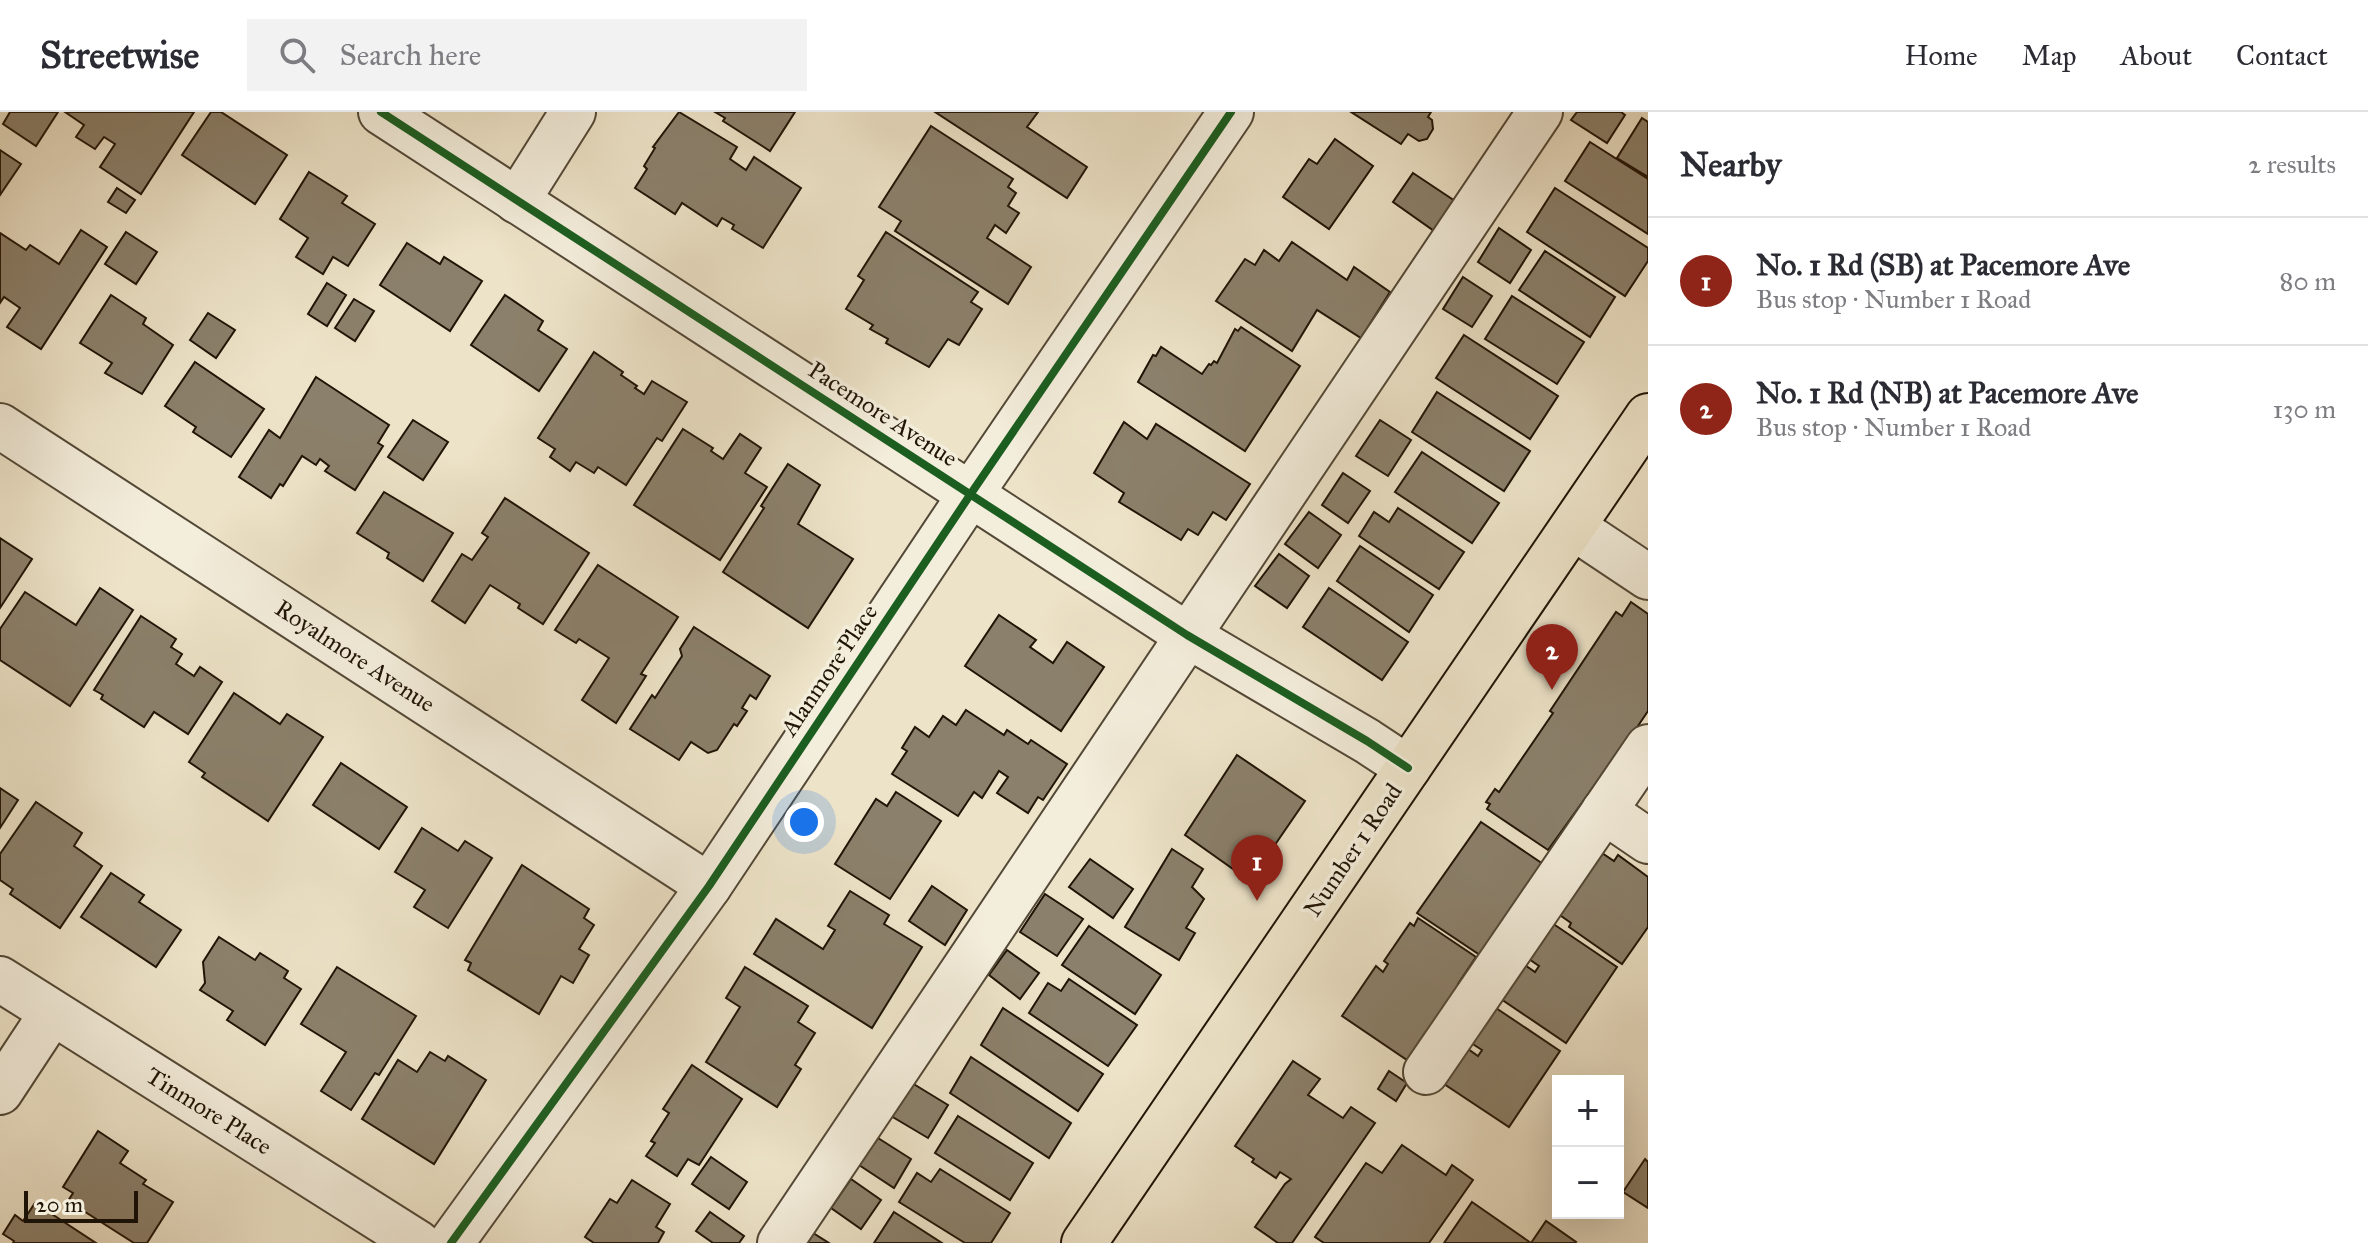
<!DOCTYPE html>
<html lang="en">
<head>
<meta charset="utf-8">
<style>
  :root { --surface:#fff; --page:#f2f2f3; --text:#2b2b33; --muted:#7c7c81; --line:#e1e1e2; --accent:#8f2418 }
  body { margin:0; font-family:"IM FELL Great Primer",serif; background:var(--page); color:var(--text) }
  .controls { position:absolute; right:24px; bottom:24px; display:grid; overflow:hidden; border-radius:0px; box-shadow:0 8px 32px #0002 }
  .controls button { width:72px; height:72px; display:grid; place-items:center; padding:0; border:0; border-bottom:2px solid var(--line); background:var(--surface); color:var(--text); font:40px sans-serif }
  .scale { position:absolute; left:24px; bottom:20px; width:114px; box-sizing:border-box; padding-left:8px; border:4px solid #201406; border-top:0; font-size:22px; line-height:28px; white-space:nowrap; color:#201406; -webkit-text-stroke:6px #f3eddb; paint-order:stroke }
  .you { position:absolute; left:804px; top:710px; width:28px; height:28px; margin:-20px; border:6px solid #fff; border-radius:50%; background:#1a73e8; box-shadow:0 0 0 12px #1a73e833 }
  .badge { display:grid; place-items:center; width:52px; height:52px; border-radius:50%; background:var(--accent); color:#fff; font-size:26px; font-weight:700 }
  .pin { position:absolute; translate:-50% -66px; filter:drop-shadow(0 2px 4px #0008) }
  .pin::after { content:''; position:absolute; top:42px; width:28px; height:24px; background:inherit; clip-path:polygon(0 0,100% 0,50% 100%) }
  .list { margin:0; padding:0; list-style:none }
  h2 { display:flex; justify-content:space-between; align-items:center; height:104px; margin:0; padding:0 32px; font-size:34px }
  h2 small { font-size:26px; font-weight:400; color:var(--muted) }
  .list li { display:grid; grid-template-columns:52px 1fr auto; gap:24px; align-items:center; box-sizing:border-box; height:128px; padding:0 32px; border-top:2px solid var(--line) }
  .list b { display:block; font-size:30px; white-space:nowrap }
  .list p { margin:0; font-size:26px; white-space:nowrap; color:var(--muted) }
  .list em { font-size:26px; font-style:normal; color:var(--muted) }
  .icon { flex:none; width:44px; height:44px; fill:none; stroke:currentColor; stroke-width:2; stroke-linecap:round; stroke-linejoin:round }
  .map { position:relative; flex:none; width:1648px; height:1131px; overflow:hidden }
  header { display:flex; align-items:center; gap:48px; box-sizing:border-box; height:112px; padding:0 40px; background:var(--surface); border-bottom:2px solid var(--line) }
  header strong { font-size:38px }
  nav { display:flex; gap:44px; margin-inline-start:auto; font-size:28px }
  .search { width:560px; height:72px; background:var(--page); display:flex; align-items:center; gap:20px; box-sizing:border-box; padding:0 28px; border-radius:0px; color:var(--muted); font-size:30px }
  main { display:flex }
  aside { flex:1; background:var(--surface) }
  .map>svg:first-child { display:block }
</style>
</head>
<body>
<header>
<strong>Streetwise</strong>
<div class="search"><svg class="icon" aria-label="search" viewBox="0 0 24 24"><circle cx="10" cy="10" r="6"/><path d="M15 15l6 6"/></svg>Search here</div>
<nav><a>Home</a><a>Map</a><a>About</a><a>Contact</a></nav>
</header>
<main>
<div class="map">
<svg width="1648" height="1131" viewBox="0 0 1648 1131">
  <rect width="100%" height="100%" fill="#ede3c8"/>
  <filter id="stains"><feTurbulence type="fractalNoise" baseFrequency=".0025" numOctaves="4"/><feColorMatrix values="0 0 0 0 .2 0 0 0 0 .09 0 0 0 0 .02 0 0 0 .5 -.17"/></filter>
  <radialGradient id="worn" r=".72"><stop offset=".6" stop-color="#630" stop-opacity="0"/><stop offset="1" stop-color="#630" stop-opacity=".3"/></radialGradient>
  <g fill="#8b806b" stroke="#201406" stroke-width="2">
    <path d="M10,0h48l-22,34 -33,-22z"/>
    <path d="M65,0h129l-53,82 -41,-27 15,-23 -11,-7 -9,12 -19,-12 8,-12z"/>
    <path d="M211,0h10l66,43 -32,49 -73,-49z"/>
    <path d="M679,0l58,35 -7,12 16,11 8,-13 47,31 -38,60 -31,-19 2,-4 -12,-7 -5,8 -35,-23 -7,11 -40,-26 12,-19 -3,-3 11,-18 -2,-1z"/>
    <path d="M715,0h80l-25,39 -47,-30 2,-3z"/>
    <path d="M935,0h103l-11,15 60,40 -20,31z"/>
    <path d="M1351,0h80l-3,5 4,3 1,9 -6,10 -8,2 -11,-7 -7,10z"/>
    <path d="M1577,0h44l4,3 -18,28 -36,-23z"/>
    <path d="M1642,6l6,4v55l-31,-19z"/>
    <path d="M931,14l82,53 -5,8 8,6 -8,13 11,7 -13,20 -11,-8 -8,13 44,29 -23,37 -113,-73 6,-10 -22,-14z"/>
    <path d="M1335,27l38,27 -44,63 -46,-32 26,-38 8,5z"/>
    <path d="M1590,30l58,37v55l-83,-53z"/>
    <path d="M0,38l21,14 -21,31z"/>
    <path d="M309,60l38,24 -5,7 33,21 -27,42 -15,-9 -10,17 -27,-17 12,-19 -28,-19z"/>
    <path d="M1413,61l45,30 -21,30 -44,-31z"/>
    <path d="M117,76l18,12 -9,13 -18,-11z"/>
    <path d="M1555,76l93,60v13l-23,35 -98,-64z"/>
    <path d="M1499,116l32,22 -21,33 -32,-21z"/>
    <path d="M81,118l26,17 -66,102 -34,-22 13,-19 -16,-11 -4,6v-70l26,17 4,-5 29,19z"/>
    <path d="M126,120l31,20 -21,32 -31,-20z"/>
    <path d="M886,120l92,60 -7,10 11,7 -23,36 -11,-6 -19,28 -43,-24 2,-4 -18,-10 3,-4 -27,-16 18,-29 -6,-4z"/>
    <path d="M1292,130l55,38 7,-13 36,25 -29,46 -44,-28 -25,41 -76,-50 29,-42 10,6 9,-15 15,11z"/>
    <path d="M407,131l33,21 4,-7 38,24 -32,50 -70,-46z"/>
    <path d="M1545,139l70,46 -25,40 -71,-47z"/>
    <path d="M1463,165l29,19 -20,31 -29,-18z"/>
    <path d="M327,171l19,12 -19,31 -19,-12z"/>
    <path d="M111,183l35,23 -3,6 30,21 -31,49 -37,-21 7,-10 -32,-20z"/>
    <path d="M505,183l38,26 -5,9 29,19 -28,42 -68,-46z"/>
    <path d="M1512,184l72,46 -27,42 -72,-45z"/>
    <path d="M354,187l20,12 -19,30 -20,-13z"/>
    <path d="M208,201l27,17 -19,28 -26,-18z"/>
    <path d="M1241,215l59,39 -55,85 -107,-69 15,-27 3,1 5,-9 41,27 7,-10 2,1 3,-4 3,2 18,-34 3,2z"/>
    <path d="M1464,223l94,61 -28,43 -94,-61z"/>
    <path d="M594,240l29,20 -2,3 16,11 -2,2 9,6 8,-13 35,21 -25,39 -5,-3 -31,47 -28,-18 -4,6 -18,-11 -6,9 -20,-14 5,-8 -17,-11z"/>
    <path d="M195,250l69,47 -33,48 -38,-25 3,-5 -31,-21z"/>
    <path d="M316,265l73,48 -11,18 5,3 -28,44 -30,-19 4,-5 -9,-7 -4,6 -14,-9 -19,30 -3,-2 -9,14 -32,-21 30,-47 11,8z"/>
    <path d="M1437,280l93,59 -26,40 -92,-59z"/>
    <path d="M413,308l35,22 -25,38 -35,-23z"/>
    <path d="M1380,308l31,20 -23,36 -32,-20z"/>
    <path d="M1124,310l23,17 9,-15 94,60 -24,36 -13,-8 -15,23 -10,-6 -7,11 -62,-38 5,-9 -30,-20z"/>
    <path d="M683,317l30,19 -2,3 12,8 17,-25 21,14 -16,25 22,14 -47,73 -86,-55z"/>
    <path d="M1422,340l77,51 -27,40 -77,-51z"/>
    <path d="M788,352l32,21 -22,39 55,35 -45,69 -85,-56 41,-64 -3,-2z"/>
    <path d="M1343,361l27,18 -22,32 -26,-18z"/>
    <path d="M384,380l69,41 -30,48 -36,-23 2,-5 -32,-20z"/>
    <path d="M505,386l84,55 -46,71 -25,-16 2,-4 -30,-19 -25,38 -33,-22 30,-47 10,6 16,-23 -6,-4z"/>
    <path d="M1398,396l66,44 -25,37 -80,-53 15,-24 15,10z"/>
    <path d="M1309,400l32,23 -23,33 -33,-24z"/>
    <path d="M0,426l32,21 -32,49z"/>
    <path d="M1360,434l73,49 -24,37 -72,-51z"/>
    <path d="M1279,442l30,22 -22,32 -32,-22z"/>
    <path d="M598,453l80,52 -37,57 5,2 -30,47 -34,-23 27,-42 -30,-19 -3,4 -21,-13z"/>
    <path d="M100,476l33,22 -63,96 -70,-46v-31l25,-37 51,33z"/>
    <path d="M1329,476l79,54 -26,38 -79,-53z"/>
    <path d="M1631,490l17,12v97l-49,73 -2,-2 -49,68 -61,-41 3,-5 -4,-2 9,-13 4,3 54,-79 -3,-2 66,-99 6,4z"/>
    <path d="M999,503l37,25 -6,7 23,16 14,-21 37,25 -43,64 -96,-65z"/>
    <path d="M141,504l35,23 -5,8 11,7 -6,10 18,12 6,-9 22,15 -34,52 -34,-22 -10,15 -43,-28 2,-4 -9,-5z"/>
    <path d="M694,515l76,49 -14,23 -6,-4 -8,13 5,3 -10,15 -3,-2 -17,26 -9,3 -17,-11 -12,18 -49,-31 22,-34 3,3 27,-42 -2,-7z"/>
    <path d="M234,581l46,31 7,-10 36,23 -55,84 -66,-44 3,-4 -16,-11z"/>
    <path d="M966,598l38,25 3,-5 21,14 3,-4 36,24 -24,36 -5,-3 -10,16 -31,-20 11,-16 -9,-6 -17,27 -8,-6 -16,24 -66,-42 15,-23 -5,-3 13,-21 14,10 14,-21 13,9z"/>
    <path d="M1237,643l68,46 -55,80 -65,-46z"/>
    <path d="M341,651l66,44 -28,42 -66,-44z"/>
    <path d="M0,676l18,12 -18,28z"/>
    <path d="M896,680l45,29 -51,78 -55,-35 41,-65 11,7z"/>
    <path d="M36,690l46,31 -8,13 28,20 -42,62 -50,-34 3,-5 -13,-9v-26z"/>
    <path d="M1481,710l62,42 -63,91 -63,-42z"/>
    <path d="M422,716l36,23 7,-10 27,17 -44,70 -34,-21 11,-17 -30,-18z"/>
    <path d="M1172,737l31,20 -11,18 12,12 -18,29 9,5 -16,27 -54,-33z"/>
    <path d="M1599,739l15,10 4,-6 30,22v50l-26,37 -53,-37 2,-4 -14,-10z"/>
    <path d="M1090,747l43,30 -20,29 -44,-31z"/>
    <path d="M522,753l67,44 -5,9 10,7 -15,24 10,6 -16,28 -12,-7 -22,38 -71,-44 3,-7 -6,-3z"/>
    <path d="M111,761l33,22 -5,7 42,28 -25,37 -75,-50z"/>
    <path d="M932,774l35,24 -22,35 -36,-24z"/>
    <path d="M850,779l39,24 -5,9 38,23 -50,81 -118,-74 22,-35 47,30 12,-19 -7,-4z"/>
    <path d="M1045,782l38,25 -26,37 -37,-24z"/>
    <path d="M1418,806l58,39 -18,27 3,2 -33,49 -3,-2 -18,27 -65,-44 34,-50 7,6 5,-8 -4,-3 26,-38 4,3z"/>
    <path d="M1549,809l68,46 -51,76 -68,-46 24,-34 13,9 4,-6 -13,-9z"/>
    <path d="M1089,814l72,49 -26,39 -73,-49z"/>
    <path d="M219,825l36,23 5,-7 28,18 -4,7 17,11 -36,56 -38,-25 6,-9 -33,-21 5,-7 -2,-21z"/>
    <path d="M1007,838l32,23 -19,26 -31,-24z"/>
    <path d="M337,855l79,49 -37,59 -4,-2 -24,37 -30,-19 25,-39 -45,-28z"/>
    <path d="M745,855l63,39 -10,16 17,11 -20,32 6,4 -24,38 -71,-45 34,-55 -14,-9z"/>
    <path d="M1069,867l68,46 -29,41 -79,-53 19,-30 13,8z"/>
    <path d="M1493,894l67,45 -51,76 -68,-45 24,-35 13,9 4,-6 -14,-9z"/>
    <path d="M1003,896l100,66 -25,37 -97,-66z"/>
    <path d="M430,940l15,9 3,-5 38,24 -52,84 -72,-45 36,-59 19,12z"/>
    <path d="M971,945l100,66 -22,35 -99,-65z"/>
    <path d="M1293,949l27,18 -12,16 35,23 8,-11 24,16 -83,120h-14l-23,-16 30,-43 6,-5 -11,-7 -4,6 -24,-16 2,-3 -19,-13z"/>
    <path d="M692,953l50,34 -43,66 -11,-6 -11,17 -31,-20 9,-13 -4,-2 18,-28 -6,-4z"/>
    <path d="M1389,959l18,12 -11,18 -18,-12z"/>
    <path d="M912,971l36,22 -20,33 -37,-22z"/>
    <path d="M958,1004l75,47 -23,37 -75,-47z"/>
    <path d="M98,1019l30,20 -8,12 26,17 -3,4 30,18 -26,41h-13l-66,-42 5,-8 -10,-6z"/>
    <path d="M878,1026l33,21 -17,29 -35,-23z"/>
    <path d="M1402,1033l44,30 6,-10 21,15 -44,63h-105l-9,-6 51,-74 16,10z"/>
    <path d="M711,1045l36,25 -18,27 -37,-25z"/>
    <path d="M1645,1047l3,3v46l-25,-16z"/>
    <path d="M940,1057l70,44 -19,30h-26l-66,-41 18,-29 14,9z"/>
    <path d="M851,1067l30,21 -20,29 -30,-21z"/>
    <path d="M632,1068l38,24 -14,23 8,5 -6,11h-64l-9,-6 25,-38 7,4z"/>
    <path d="M1472,1090l59,41 15,-22 30,21 -1,1h-131z"/>
    <path d="M35,1091l61,40h-83l1,-2 -11,-7 12,-19 8,6z"/>
    <path d="M710,1100l34,24 -5,7h-26l-17,-12z"/>
    <path d="M894,1100l48,31h-68z"/>
    <path d="M810,1119l19,12h-27z"/>
  </g>
  <g fill="none" stroke-linecap="round" stroke-linejoin="round">
    <defs>
      <g id="minor">
        <path d="M381,0l806,523 180,106 41,27"/>
        <path d="M517,89l56,-89"/>
        <path d="M0,314l709,460"/>
        <path d="M1573,415l75,50"/>
        <path d="M1604,699l44,30"/>
        <path d="M0,867l418,264"/>
        <path d="M1426,960l222,-325"/>
        <path d="M0,980l52,-79"/>
        <path d="M451,1131l258,-357 261,-391 261,-383"/>
        <path d="M780,1131l760,-1131"/>
      </g>
      <path id="major" d="M1084,1131l564,-827"/>
    </defs>
    <use href="#minor" stroke="#534836" stroke-width="48"/>
    <use href="#major" stroke="#201406" stroke-width="48"/>
    <use href="#minor" stroke="#f3eddb" stroke-width="44"/>
    <use href="#major" stroke="#ede3c8" stroke-width="44"/>
    <defs>
      <g id="cycleway">
        <path d="M381,0l806,523 180,106 41,27"/>
        <path d="M451,1131l258,-357 261,-391 261,-383"/>
      </g>
    </defs>
    <use href="#cycleway" stroke="#f3eddb" stroke-width="13"/>
    <use href="#cycleway" stroke="#1b5e20" stroke-width="8"/>
  </g>
  <g text-anchor="middle" dominant-baseline="central" stroke-width="7" stroke-linejoin="round" paint-order="stroke">
    <g font-size="24" fill="#201406" stroke="#f3eddb">
      <text transform="translate(883 302) rotate(33)">Pacemore Avenue</text>
      <text transform="translate(355 544) rotate(33)">Royalmore Avenue</text>
      <text transform="translate(829 558) rotate(-56)">Alanmore Place</text>
      <text transform="translate(1353 738) rotate(-56)">Number 1 Road</text>
      <text transform="translate(209 999) rotate(32)">Tinmore Place</text>
    </g>
  </g>
  <rect width="100%" height="100%" filter="url(#stains)"/>
  <rect width="100%" height="100%" fill="url(#worn)"/>
</svg>
<div class="controls">
<button>+</button>
<button>−</button>
</div>
<div class="scale">20 m</div>
<div class="you"></div>
<div class="pin badge" style="left:1257px;top:789px">1</div>
<div class="pin badge" style="left:1552px;top:578px">2</div>
</div>
<aside>
<h2>Nearby<small>2 results</small></h2>
<ul class="list">
<li><span class="badge">1</span><div><b>No. 1 Rd (SB) at Pacemore Ave</b><p>Bus stop · Number 1 Road</p></div><em>80 m</em></li>
<li><span class="badge">2</span><div><b>No. 1 Rd (NB) at Pacemore Ave</b><p>Bus stop · Number 1 Road</p></div><em>130 m</em></li>
</ul>
</aside>
</main>
</body>
</html>
